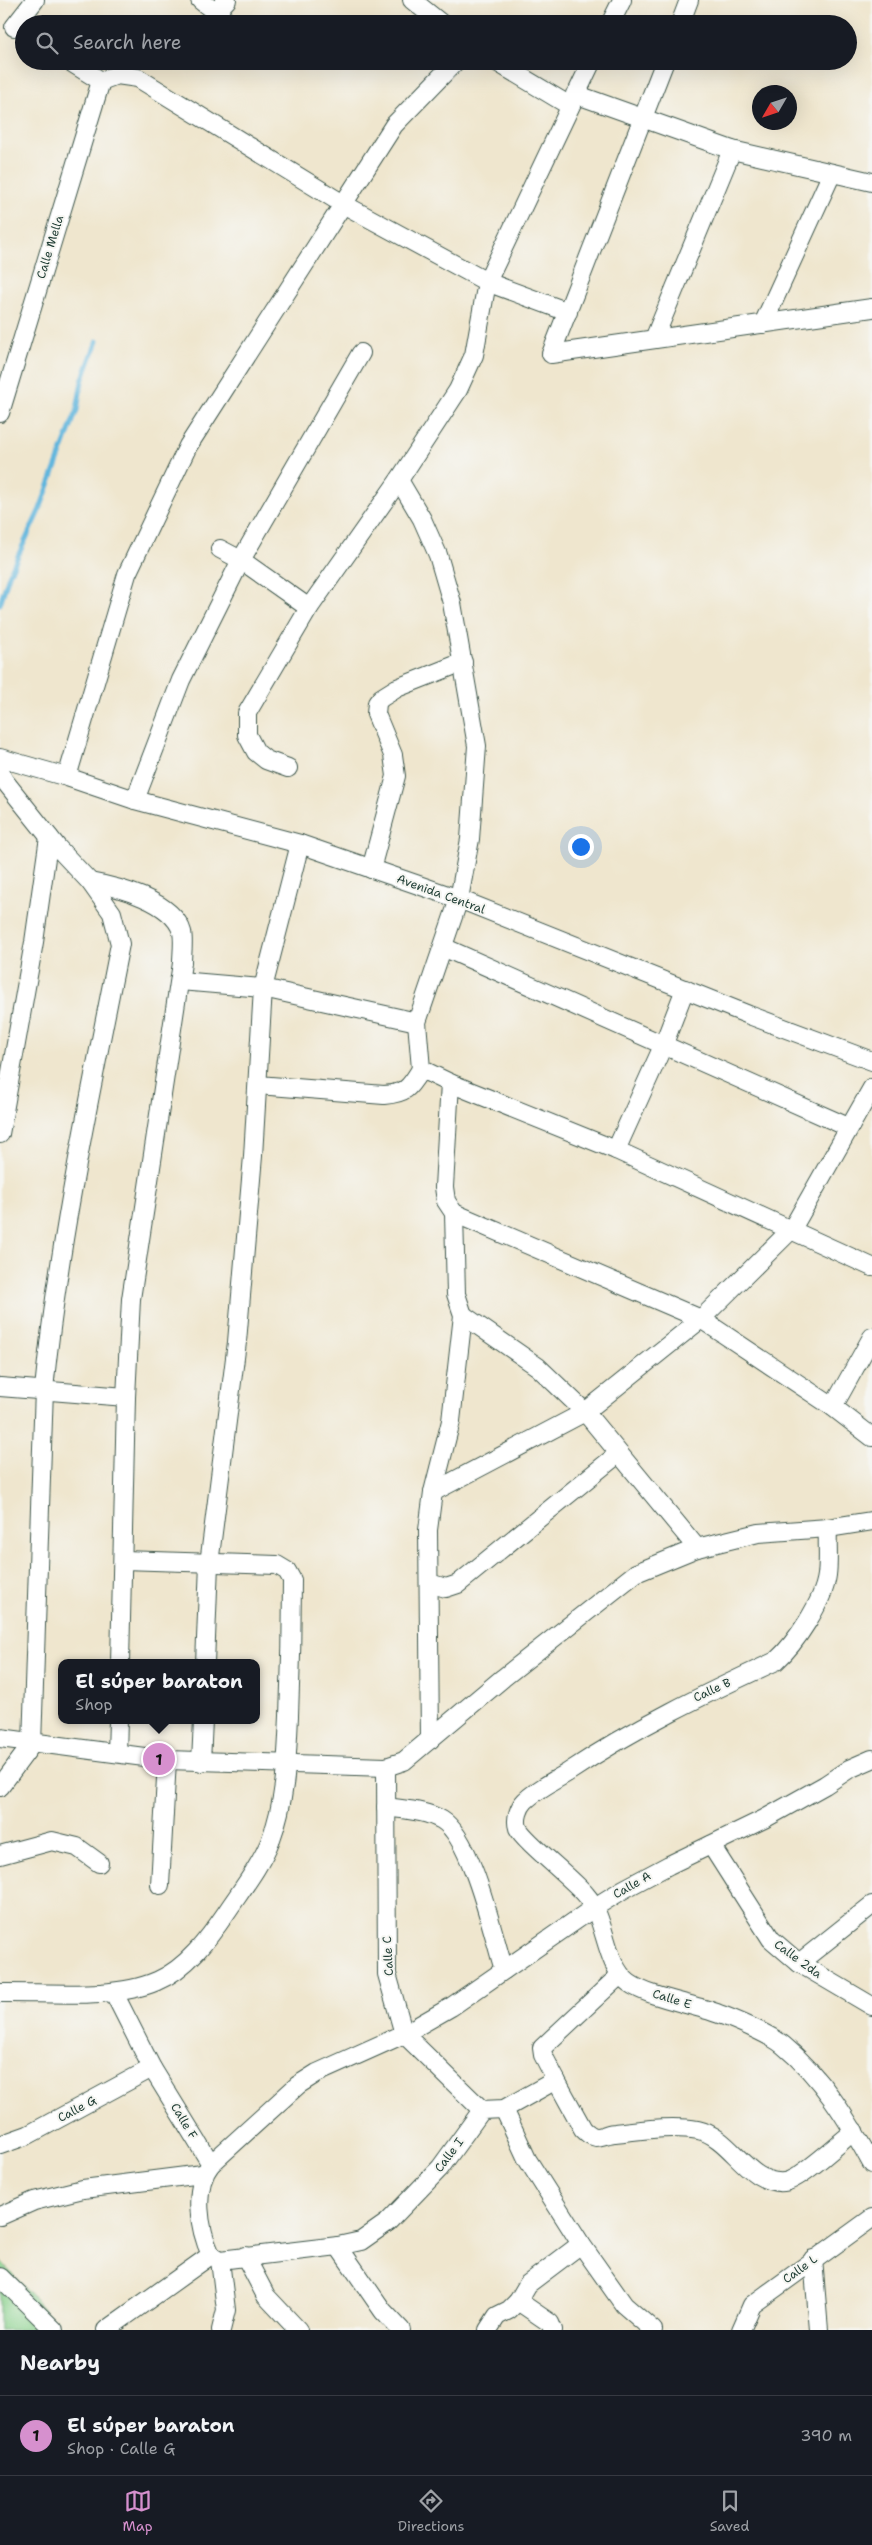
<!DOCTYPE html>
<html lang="en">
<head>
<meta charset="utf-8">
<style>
  :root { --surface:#171b24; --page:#242831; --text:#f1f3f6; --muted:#9ea1a6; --line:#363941; --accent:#d690ce }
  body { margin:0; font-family:"Shantell Sans",sans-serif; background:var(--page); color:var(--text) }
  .compass { position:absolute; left:752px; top:85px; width:45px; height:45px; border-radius:50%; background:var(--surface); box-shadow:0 5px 20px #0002; rotate:231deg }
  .you { position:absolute; left:580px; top:846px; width:18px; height:18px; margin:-12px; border:4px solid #fff; border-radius:50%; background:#1a73e8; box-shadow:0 0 0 8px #1a73e833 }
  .badge { display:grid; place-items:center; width:32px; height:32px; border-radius:50%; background:var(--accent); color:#111; font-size:16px; font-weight:700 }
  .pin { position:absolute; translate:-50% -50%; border:2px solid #fff; box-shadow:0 1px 5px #0006 }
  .popup { position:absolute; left:58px; top:1659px; width:202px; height:65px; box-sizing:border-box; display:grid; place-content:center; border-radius:10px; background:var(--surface); filter:drop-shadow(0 1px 4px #0005); font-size:16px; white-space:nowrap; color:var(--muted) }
  .popup b { font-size:19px; color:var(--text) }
  .popup::after { content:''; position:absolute; left:50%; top:100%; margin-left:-10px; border:10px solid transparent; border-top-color:var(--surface) }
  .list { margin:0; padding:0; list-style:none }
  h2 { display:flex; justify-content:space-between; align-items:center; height:65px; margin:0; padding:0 20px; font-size:21px }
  h2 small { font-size:16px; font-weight:400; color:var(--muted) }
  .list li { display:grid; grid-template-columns:32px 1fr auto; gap:15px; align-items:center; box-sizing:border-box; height:80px; padding:0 20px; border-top:1px solid var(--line) }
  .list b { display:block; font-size:19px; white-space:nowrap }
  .list p { margin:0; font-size:16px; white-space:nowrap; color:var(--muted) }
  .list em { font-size:16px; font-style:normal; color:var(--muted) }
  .icon { flex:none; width:28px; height:28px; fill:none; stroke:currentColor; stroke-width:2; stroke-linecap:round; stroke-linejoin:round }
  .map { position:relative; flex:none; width:872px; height:2330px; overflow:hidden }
  .search { position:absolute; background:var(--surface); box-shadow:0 5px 20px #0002; left:15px; right:15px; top:15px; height:55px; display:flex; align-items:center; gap:12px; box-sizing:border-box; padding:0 18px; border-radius:28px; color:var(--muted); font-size:19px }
  .sheet { height:145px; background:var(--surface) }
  nav { display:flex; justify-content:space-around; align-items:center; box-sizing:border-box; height:70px; border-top:1px solid var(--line); background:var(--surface); font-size:14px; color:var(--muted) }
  nav a { display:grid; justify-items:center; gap:2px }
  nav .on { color:var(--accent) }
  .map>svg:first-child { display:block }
</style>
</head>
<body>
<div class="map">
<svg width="872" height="2330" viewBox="0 0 872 2330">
  <rect width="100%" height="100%" fill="#f6f6f2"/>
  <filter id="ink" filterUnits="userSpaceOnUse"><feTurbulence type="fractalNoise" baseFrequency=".02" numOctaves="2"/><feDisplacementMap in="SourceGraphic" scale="10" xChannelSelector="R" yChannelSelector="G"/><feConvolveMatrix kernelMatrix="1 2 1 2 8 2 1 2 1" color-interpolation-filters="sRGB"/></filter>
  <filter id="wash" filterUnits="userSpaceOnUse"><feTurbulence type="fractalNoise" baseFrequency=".0096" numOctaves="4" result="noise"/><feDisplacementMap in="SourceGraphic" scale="20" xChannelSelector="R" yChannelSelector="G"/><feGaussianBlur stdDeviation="1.12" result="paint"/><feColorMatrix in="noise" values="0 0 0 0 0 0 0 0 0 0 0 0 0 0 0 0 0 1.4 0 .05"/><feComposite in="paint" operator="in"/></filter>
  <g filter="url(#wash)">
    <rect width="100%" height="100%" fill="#efe6ce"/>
    <path fill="#89d28d" stroke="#548860" d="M0,2260l62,70h-62z"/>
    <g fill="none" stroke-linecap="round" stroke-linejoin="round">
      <path stroke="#61b6dd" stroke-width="5" d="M0,604l9,-29 31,-66 37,-99 5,-29 15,-40"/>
    </g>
  </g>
  <g filter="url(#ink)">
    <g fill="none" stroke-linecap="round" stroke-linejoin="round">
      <defs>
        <g id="street">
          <path d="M200,0l30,24"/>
          <path d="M412,0l30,24"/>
          <path d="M216,12l11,-12"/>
          <path d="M610,24l12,-24"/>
          <path d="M680,24l9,-24"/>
          <path d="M14,27l21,-27"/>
          <path d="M69,61l32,20 16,-6 21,3 205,126 144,78 81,30"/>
          <path d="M495,61l75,45"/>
          <path d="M665,61l-114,293 321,-46"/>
          <path d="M575,94l157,56 140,32"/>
          <path d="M763,324l69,-151"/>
          <path d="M654,339l78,-189"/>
          <path d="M0,413l101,-332"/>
          <path d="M399,480l23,39 16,36 14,48 25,143 -7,93 -11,60 -42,123 4,47 29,14 -6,104 2,14 8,12 2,81 7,21 -12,106 -18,71 -5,38 2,210"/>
          <path d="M220,549l21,11 68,48"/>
          <path d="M0,758l67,19 68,23 165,44 159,55 290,116 123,46"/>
          <path d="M288,768l-22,-8 -10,-8 -9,-17v-22l62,-105 90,-128 59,-90 16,-35 13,-73 105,-221"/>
          <path d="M0,771l3,8 55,69 32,34 22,31 8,31c-29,147 -61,295 -76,445l-12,355 -32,43"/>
          <path d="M67,777l60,-203 61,-128 206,-321 62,-64"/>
          <path d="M135,800l46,-120 60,-120 120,-207"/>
          <path d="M371,869l25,-93 -3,-21 -17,-41 1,-11 4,-5 16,-10 66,-26"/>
          <path d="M90,882c28,5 83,19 92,50 2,9 0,21 0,31l-51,336 -5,98 -6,266"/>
          <path d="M443,947l405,180"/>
          <path d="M180,981l83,7 154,34"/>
          <path d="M450,1083l166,67 256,117"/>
          <path d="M258,1085l126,10c23,-2 25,-7 37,-26"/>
          <path d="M0,1134l34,-192 15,-105"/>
          <path d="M616,1150l47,-104 22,-57"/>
          <path d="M454,1213l247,106 132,88 39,30"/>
          <path d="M463,1315l75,52 47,45 112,136"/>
          <path d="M0,1387l126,10"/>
          <path d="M833,1407l39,-70"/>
          <path d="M433,1492l152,-80 116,-93 91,-90 80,-141"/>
          <path d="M828,1528c-1,15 1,32 -1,47 -3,26 -32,69 -51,86 -71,33 -140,66 -206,110 -14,9 -33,18 -45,30 -6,6 -10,18 -7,27 6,13 55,51 68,67 21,23 18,70 43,88 21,15 65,21 90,31 15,5 52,21 64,31 39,32 65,75 89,119"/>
          <path d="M429,1583l17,5 12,-4 160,-130"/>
          <path d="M205,1663l4,-99 28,-222 16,-186 10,-168 37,-144"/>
          <path d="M0,1738l167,22 219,7 18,-6 99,-83 133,-105 61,-25 61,-15 70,-5 44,-7"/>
          <path d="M117,1753l1,-33"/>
          <path d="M201,1762l2,-42"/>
          <path d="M386,1767l1,207 17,60 78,76"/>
          <path d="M386,1807c19,3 39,3 56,13 30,18 51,115 62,150"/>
          <path d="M711,1845l60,94 28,24 73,43"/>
          <path d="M0,1855l52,-14 25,6 22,16"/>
          <path d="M160,1885l7,-125"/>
          <path d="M799,1963l73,-58"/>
          <path d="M0,1993c47,-1 114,7 157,-12 29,-12 52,-43 69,-68 16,-24 35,-48 45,-74 15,-40 16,-82 18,-123 2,-45 3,-91 3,-136l-5,-9 -10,-6 -154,-5"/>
          <path d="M114,1993l38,75 59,96c-19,24 -12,65 0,91"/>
          <path d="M556,2080l27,49c4,4 7,7 13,8 6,0 13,-4 19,-4 26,-3 57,-8 83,-3 34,7 49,55 86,52 15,-1 56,-40 70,-51"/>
          <path d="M504,2109l23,50 54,85 43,61 29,25"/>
          <path d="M0,2145l28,-10 124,-67"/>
          <path d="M211,2164l87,-79 19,-12 87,-39 47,-27 144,-100 29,-18 45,-24 95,-46 61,-34 24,-16 23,-10"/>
          <path d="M0,2216l34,-15 49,-12 119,-15"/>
          <path d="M338,2246l45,65 18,19"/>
          <path d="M211,2255l9,5 118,-14 23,-5 27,-19 52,-54 42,-58 22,-1 52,-29 -13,-25 -1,-7 78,-73"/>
          <path d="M245,2256l21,40 32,34"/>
          <path d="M813,2259l6,71"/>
          <path d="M220,2260l6,50 -5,20"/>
          <path d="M0,2277l54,53"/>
          <path d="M518,2301l32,22 3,7"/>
          <path d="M106,2330l105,-75"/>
          <path d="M488,2330l9,-14 12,-6 9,-9 10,-17 53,-40"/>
          <path d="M741,2330l11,-25 120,-87"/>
        </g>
      </defs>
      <use href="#street" stroke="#3e564b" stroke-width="20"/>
      <use href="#street" stroke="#fff" stroke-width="18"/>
    </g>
  </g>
  <g text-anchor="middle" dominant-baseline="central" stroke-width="4" stroke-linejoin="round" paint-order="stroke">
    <g font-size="12" fill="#1f3d34" stroke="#f6f6f2">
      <text transform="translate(50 247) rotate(-73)">Calle Mella</text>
      <text transform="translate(441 894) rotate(20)">Avenida Central</text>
      <text transform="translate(712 1690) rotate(-25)">Calle B</text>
      <text transform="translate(632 1885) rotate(-30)">Calle A</text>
      <text transform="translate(388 1956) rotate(-93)">Calle C</text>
      <text transform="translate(798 1959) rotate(36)">Calle 2da</text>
      <text transform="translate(672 1999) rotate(17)">Calle E</text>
      <text transform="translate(77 2109) rotate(-28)">Calle G</text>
      <text transform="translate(184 2121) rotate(59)">Calle F</text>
      <text transform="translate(449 2155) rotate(-53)">Calle I</text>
      <text transform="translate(800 2269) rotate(-36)">Calle L</text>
    </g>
  </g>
</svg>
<svg class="compass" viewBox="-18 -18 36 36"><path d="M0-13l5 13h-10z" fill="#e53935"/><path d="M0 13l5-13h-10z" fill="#9ea1a6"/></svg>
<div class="you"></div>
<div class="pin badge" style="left:159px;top:1759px">1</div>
<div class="popup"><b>El súper baraton</b>Shop</div>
<div class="search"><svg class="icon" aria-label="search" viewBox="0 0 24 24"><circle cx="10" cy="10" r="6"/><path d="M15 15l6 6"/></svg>Search here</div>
</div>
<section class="sheet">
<h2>Nearby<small></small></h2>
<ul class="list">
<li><span class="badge">1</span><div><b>El súper baraton</b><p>Shop · Calle G</p></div><em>390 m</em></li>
</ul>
</section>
<nav>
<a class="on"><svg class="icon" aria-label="map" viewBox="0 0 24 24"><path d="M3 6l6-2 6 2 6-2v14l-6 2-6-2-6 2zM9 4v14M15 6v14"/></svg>Map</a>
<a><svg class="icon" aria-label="directions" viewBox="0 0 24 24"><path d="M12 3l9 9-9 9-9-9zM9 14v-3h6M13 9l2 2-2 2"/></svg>Directions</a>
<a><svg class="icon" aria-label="saved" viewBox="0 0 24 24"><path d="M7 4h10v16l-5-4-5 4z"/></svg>Saved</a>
</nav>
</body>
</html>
